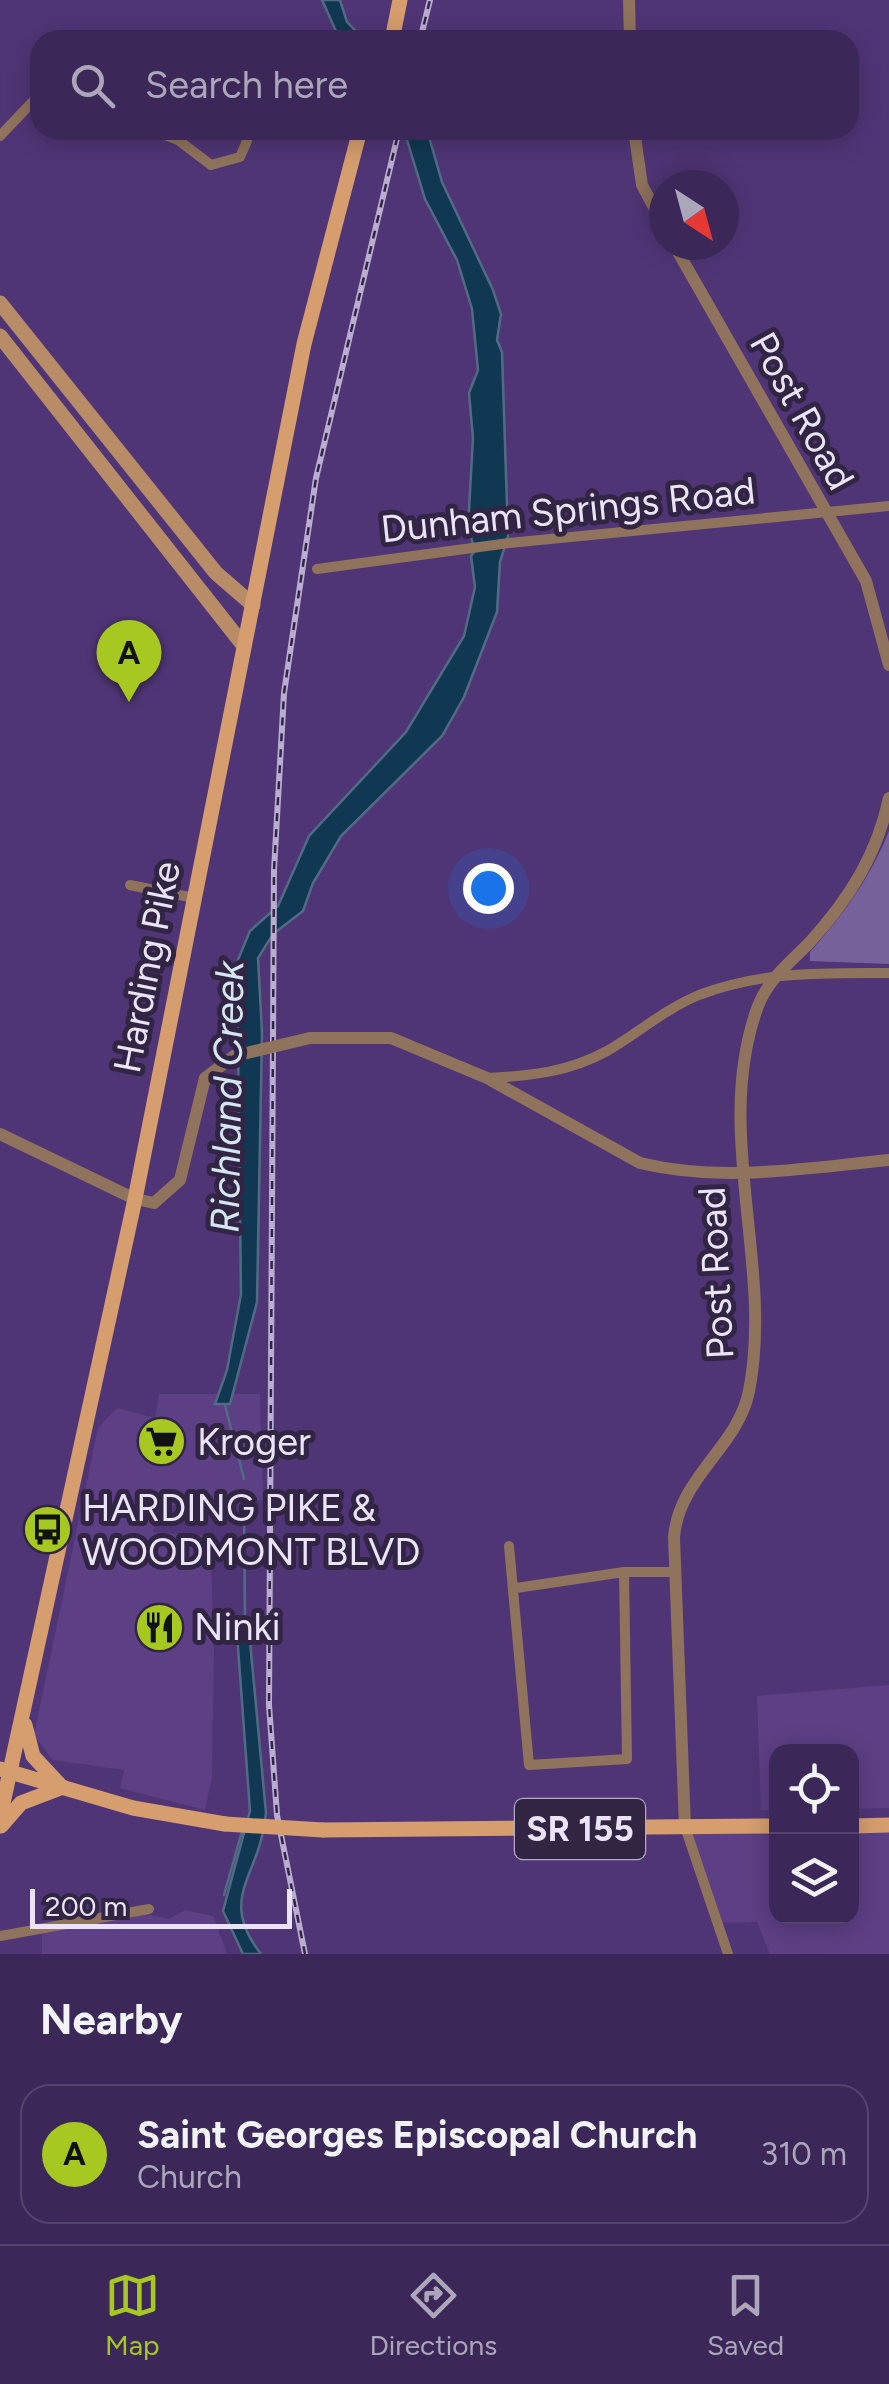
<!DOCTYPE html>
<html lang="en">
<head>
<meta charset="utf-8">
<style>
  :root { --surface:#3c2858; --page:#473461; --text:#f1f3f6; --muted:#aca6ba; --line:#55446e; --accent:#a6c820 }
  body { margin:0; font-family:Figtree,sans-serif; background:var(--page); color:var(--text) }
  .controls { position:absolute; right:30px; bottom:30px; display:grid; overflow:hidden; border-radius:20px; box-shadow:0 5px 25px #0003 }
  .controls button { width:90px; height:90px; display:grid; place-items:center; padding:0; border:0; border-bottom:2px solid var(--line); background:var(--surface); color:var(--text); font:50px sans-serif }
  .compass { position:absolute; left:649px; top:170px; width:90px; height:90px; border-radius:50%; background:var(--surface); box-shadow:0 5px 25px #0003; rotate:144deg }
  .scale { position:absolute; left:30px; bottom:25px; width:262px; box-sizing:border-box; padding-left:10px; border:5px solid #ebe3fa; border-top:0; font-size:28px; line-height:35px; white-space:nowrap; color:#ebe3fa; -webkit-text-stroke:8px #312543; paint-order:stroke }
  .you { position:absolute; left:488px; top:888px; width:35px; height:35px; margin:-25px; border:8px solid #fff; border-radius:50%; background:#1a73e8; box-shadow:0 0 0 15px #1a73e833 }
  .badge { display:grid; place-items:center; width:65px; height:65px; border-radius:50%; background:var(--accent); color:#111; font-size:32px; font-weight:700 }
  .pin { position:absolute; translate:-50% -82px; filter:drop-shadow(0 2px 5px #0008) }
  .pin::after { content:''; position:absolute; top:52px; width:35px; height:30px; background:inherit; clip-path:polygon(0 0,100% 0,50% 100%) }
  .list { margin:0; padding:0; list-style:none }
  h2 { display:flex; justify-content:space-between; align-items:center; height:130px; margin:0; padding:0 40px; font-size:42px }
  h2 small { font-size:32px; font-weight:400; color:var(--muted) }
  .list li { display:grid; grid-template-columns:65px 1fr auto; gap:30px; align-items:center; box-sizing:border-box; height:140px; margin:0 20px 20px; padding:0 20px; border:2px solid var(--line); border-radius:30px }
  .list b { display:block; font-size:38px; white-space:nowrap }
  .list p { margin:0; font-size:32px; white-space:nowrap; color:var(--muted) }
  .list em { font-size:32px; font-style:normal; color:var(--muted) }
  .icon { flex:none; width:55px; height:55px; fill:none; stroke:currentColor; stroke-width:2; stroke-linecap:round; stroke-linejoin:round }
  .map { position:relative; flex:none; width:889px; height:1954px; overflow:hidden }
  .search { position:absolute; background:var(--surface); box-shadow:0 5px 25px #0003; left:30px; right:30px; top:30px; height:110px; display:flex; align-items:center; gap:25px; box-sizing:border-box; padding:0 35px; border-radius:30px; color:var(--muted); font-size:38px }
  .sheet { height:290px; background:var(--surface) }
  nav { display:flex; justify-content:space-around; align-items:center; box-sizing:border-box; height:140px; border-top:2px solid var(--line); background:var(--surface); font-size:28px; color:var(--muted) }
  nav a { display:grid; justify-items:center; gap:5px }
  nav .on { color:var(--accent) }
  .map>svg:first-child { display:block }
</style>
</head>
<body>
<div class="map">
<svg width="889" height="1954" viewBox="0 0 889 1954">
  <rect width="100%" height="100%" fill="#503576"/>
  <g fill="#5d3f85">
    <path d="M159,1394h101l3,106 -106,6 -4,26 57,4 4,115 -2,126 -7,33 -85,-22 4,-18 -71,-10 -19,-25 64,-307 19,-20 38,10z"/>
    <path d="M889,1685v123l-37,1v-57h-76v58h-15l-4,-114z"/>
    <path d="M889,1825v129h-119l-13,-32 -38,1 -34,-96 91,-1v90h76v-90z"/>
    <path d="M185,1910l28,6 14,38h-185v-21l99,-20 28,6z"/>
  </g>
  <path fill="#77619a" d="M889,831v133l-79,-3v-9c34,-38 60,-74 79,-121z"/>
  <g fill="#113852" stroke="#526b84" stroke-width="2.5">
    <path d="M322,0h18l7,22 18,18h-25z"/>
    <path d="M404,130h23l15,52 51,108 8,24 -4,26 5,12 6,184 -8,26 -3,50 -33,85 -22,39 -101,100 -28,47 -10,28 -30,23 -15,24 4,75 -5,269 -27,102h-15l12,-34 14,-76 -4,-332 13,-31 28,-25 31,-70 97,-104 58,-96 11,-49 -4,-31 4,-5 -7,-24 5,-89 -4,-45 9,-23 -6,-61 -15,-49 -32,-61z"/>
    <path d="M236,1620h12l18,193c-5,63 -50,84 -5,141h-18l-20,-43 27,-100z"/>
  </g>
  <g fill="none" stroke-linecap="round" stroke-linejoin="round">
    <g stroke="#526b84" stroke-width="2.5">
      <path d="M225,1405l19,74"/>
      <path d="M244,1507l1,112"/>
      <path d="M224,1895l18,-64"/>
    </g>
    <g stroke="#8f735c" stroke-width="10">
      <path d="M153,130l25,10 33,25 29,-8 7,-16 -3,-11"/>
      <path d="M0,136l40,-42"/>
      <path d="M317,569l192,-26 380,-37"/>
      <path d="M130,885l64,13"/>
      <path d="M488,1078c42,-2 81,-6 119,-27 31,-18 58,-42 92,-56 63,-24 124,-22 190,-22"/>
      <path d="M509,1546l20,219 98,-6 -3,-187 -108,16"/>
      <path d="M624,1572h51"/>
      <path d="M685,1827l43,127"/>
      <path d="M0,1936l149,-27"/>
    </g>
    <g stroke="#8f735c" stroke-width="12">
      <path d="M629,0l1,40"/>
      <path d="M634,130l8,55 22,41"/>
      <path d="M674,245l192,336 23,84"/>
      <path d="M310,1038h81l96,40 153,85c83,20 166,5 249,-3"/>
      <path d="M0,1134l135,65 19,4 26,-23 25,-102 29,-22"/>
      <path d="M685,1827l-11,-290c5,-60 64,-90 75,-146 25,-126 -37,-260 9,-385 10,-27 33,-44 52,-64 39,-43 67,-87 79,-144"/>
    </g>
    <g stroke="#b88c67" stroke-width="15">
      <path d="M0,303l216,270 37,32"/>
      <path d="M0,336l244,310"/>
    </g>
    <g stroke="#d69e6e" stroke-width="15">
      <path d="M392,40l8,-40"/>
      <path d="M25,1725l8,31 27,29"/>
      <path d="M0,1769l133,39 92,16"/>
      <path d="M0,1817l135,-618 169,-855 56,-214"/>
      <path d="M1,1826l20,-23 42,-16"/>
      <path d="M852,1826l37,-1"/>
      <path d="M323,1830l453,-4"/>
    </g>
    <defs>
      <g id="rail">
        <path d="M420,40l10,-40"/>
        <path d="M305,1954l-28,-139 -8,-110 5,-835 10,-177 32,-215 83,-348"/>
      </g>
    </defs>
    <use href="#rail" stroke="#bbadd1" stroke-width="6"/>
    <use href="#rail" stroke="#312543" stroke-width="2.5" stroke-dasharray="8" stroke-linecap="butt"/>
    <path stroke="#8f735c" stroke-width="12" d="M234,1056l76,-18"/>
    <path stroke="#d69e6e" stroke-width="15" d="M225,1824l98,6"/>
  </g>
  <defs>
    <symbol id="supermarket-disc" viewBox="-11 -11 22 22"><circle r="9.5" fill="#a6c820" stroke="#312543"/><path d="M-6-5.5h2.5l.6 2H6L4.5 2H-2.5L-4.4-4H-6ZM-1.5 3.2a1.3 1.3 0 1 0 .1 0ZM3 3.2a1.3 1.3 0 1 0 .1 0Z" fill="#111"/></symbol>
    <symbol id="bus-disc" viewBox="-11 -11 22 22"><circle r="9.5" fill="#a6c820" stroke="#312543"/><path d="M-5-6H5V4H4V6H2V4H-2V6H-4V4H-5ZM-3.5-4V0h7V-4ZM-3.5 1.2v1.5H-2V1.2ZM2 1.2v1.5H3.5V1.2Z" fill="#111"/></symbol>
    <symbol id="restaurant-disc" viewBox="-11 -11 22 22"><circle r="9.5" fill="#a6c820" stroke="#312543"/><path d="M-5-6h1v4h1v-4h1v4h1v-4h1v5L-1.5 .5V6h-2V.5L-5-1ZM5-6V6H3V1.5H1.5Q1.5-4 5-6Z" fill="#111"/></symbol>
  </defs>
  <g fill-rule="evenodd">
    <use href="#supermarket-disc" x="134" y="1414" width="55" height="55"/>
    <use href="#bus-disc" x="20" y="1502" width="55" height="55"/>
    <use href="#restaurant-disc" x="132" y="1600" width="55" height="55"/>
  </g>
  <g text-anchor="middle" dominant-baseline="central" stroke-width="10" stroke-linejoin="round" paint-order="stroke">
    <rect fill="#312543" stroke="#b3aac3" stroke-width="2.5" x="515" y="1799" width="130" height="60" rx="8"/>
    <g font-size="35" font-weight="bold" fill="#ebe3fa">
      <text x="580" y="1829">SR 155</text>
    </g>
    <g font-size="38" fill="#ebe3fa" stroke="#312543">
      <text transform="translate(802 411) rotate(61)">Post Road</text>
      <text transform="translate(568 510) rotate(-6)">Dunham Springs Road</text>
      <text transform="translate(147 967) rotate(-79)">Harding Pike</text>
      <text transform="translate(716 1273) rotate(-93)">Post Road</text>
    </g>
    <g font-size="38" fill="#ebe3fa" stroke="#312543" text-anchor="start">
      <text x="197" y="1442">Kroger</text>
      <text x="82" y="1508">HARDING PIKE &amp;<tspan x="82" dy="44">WOODMONT BLVD</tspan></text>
      <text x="194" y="1627">Ninki</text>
    </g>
    <g font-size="40" font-style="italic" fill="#d4e6f4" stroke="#312543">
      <text transform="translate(227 1097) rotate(-89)">Richland Creek</text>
    </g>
  </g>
</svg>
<div class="controls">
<button><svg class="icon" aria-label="locate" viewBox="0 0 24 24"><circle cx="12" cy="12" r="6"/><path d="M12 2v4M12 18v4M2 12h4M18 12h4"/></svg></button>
<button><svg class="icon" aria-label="layers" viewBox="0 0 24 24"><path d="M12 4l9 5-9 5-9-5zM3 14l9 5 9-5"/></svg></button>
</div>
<svg class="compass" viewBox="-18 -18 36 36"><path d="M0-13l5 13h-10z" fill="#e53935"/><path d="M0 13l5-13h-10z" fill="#aca6ba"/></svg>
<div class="scale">200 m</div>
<div class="you"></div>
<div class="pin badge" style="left:129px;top:702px">A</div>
<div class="search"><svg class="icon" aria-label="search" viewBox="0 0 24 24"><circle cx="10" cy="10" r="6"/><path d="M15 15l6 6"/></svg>Search here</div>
</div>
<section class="sheet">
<h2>Nearby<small></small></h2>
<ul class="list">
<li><span class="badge">A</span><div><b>Saint Georges Episcopal Church</b><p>Church</p></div><em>310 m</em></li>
</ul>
</section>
<nav>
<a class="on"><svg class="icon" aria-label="map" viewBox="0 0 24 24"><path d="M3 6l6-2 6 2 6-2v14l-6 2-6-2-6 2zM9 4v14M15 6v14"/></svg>Map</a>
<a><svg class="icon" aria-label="directions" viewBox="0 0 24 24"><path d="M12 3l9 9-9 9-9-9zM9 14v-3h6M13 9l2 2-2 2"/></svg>Directions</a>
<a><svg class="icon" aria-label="saved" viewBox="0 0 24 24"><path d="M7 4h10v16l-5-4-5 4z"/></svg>Saved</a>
</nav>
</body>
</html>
